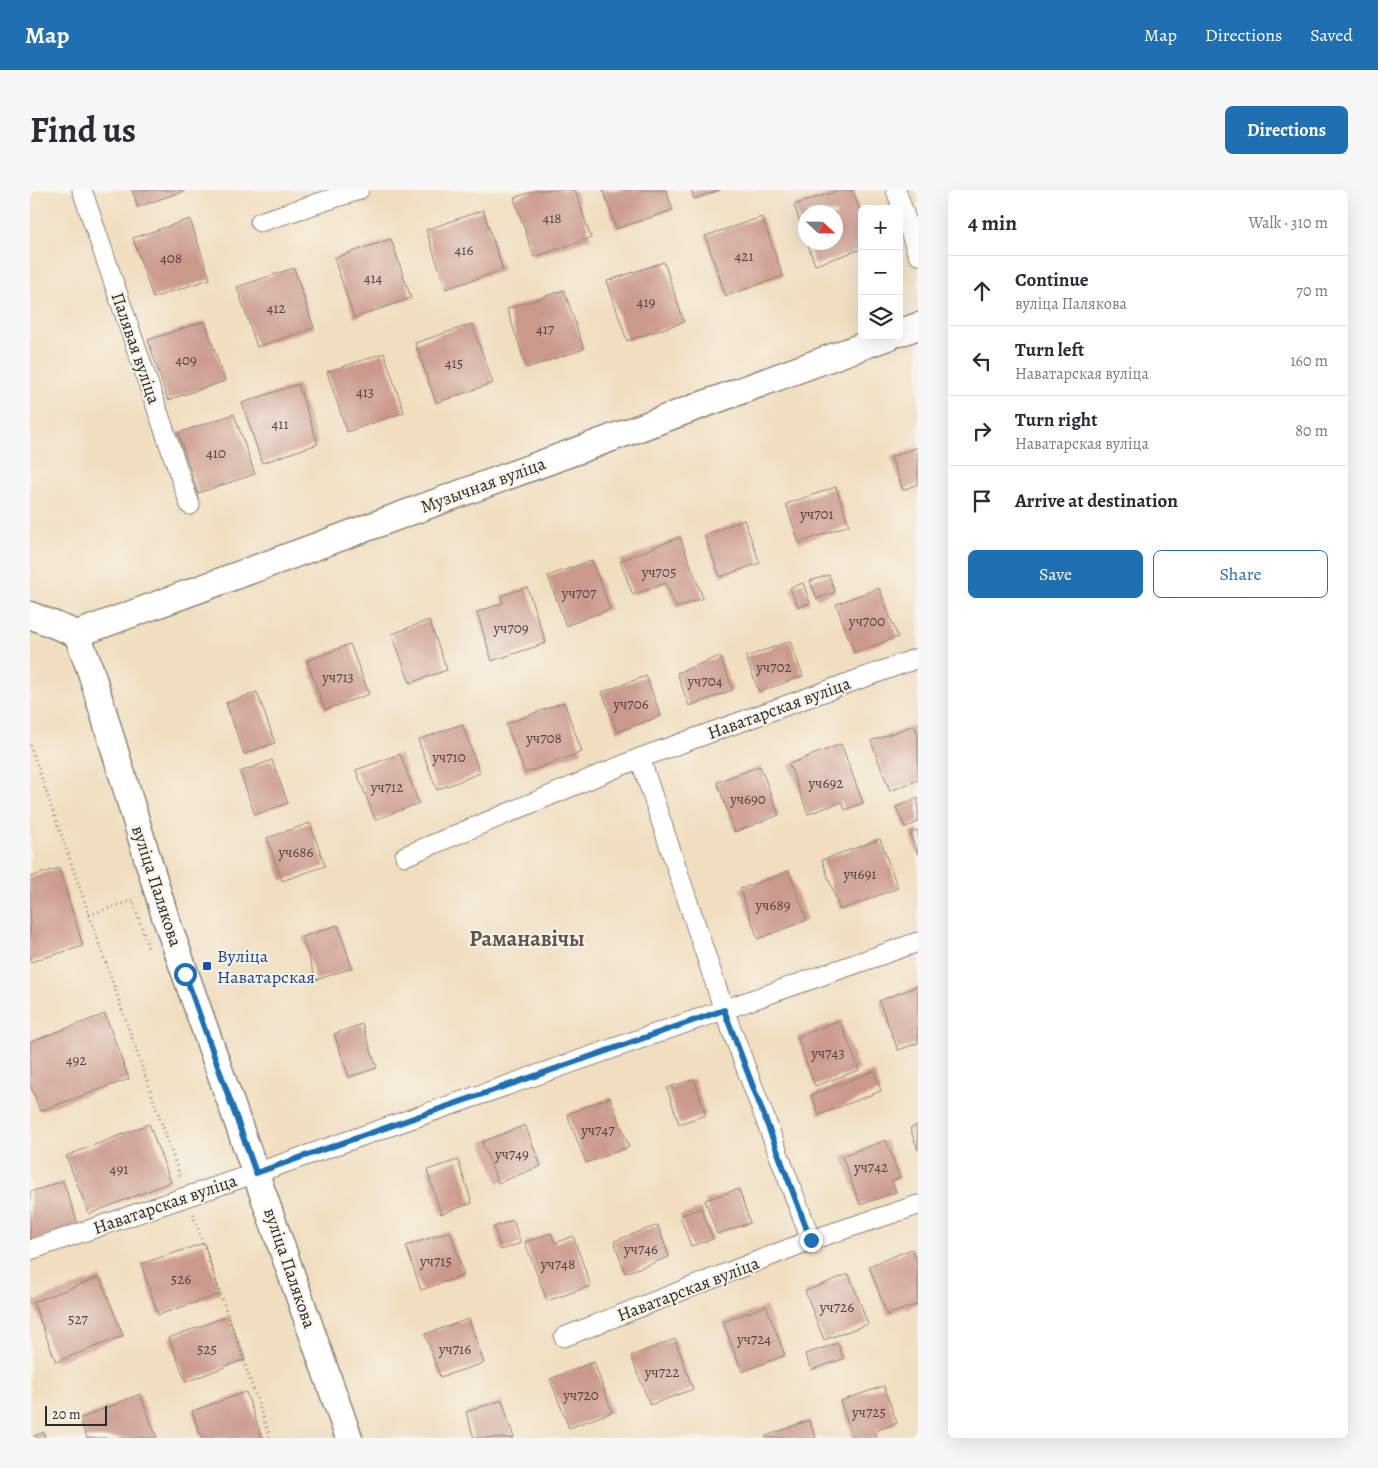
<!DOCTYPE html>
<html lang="en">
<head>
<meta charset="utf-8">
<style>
  :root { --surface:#fff; --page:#f7f7f7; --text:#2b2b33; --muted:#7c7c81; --line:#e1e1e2; --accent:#1f6fb2 }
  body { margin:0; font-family:Alegreya,serif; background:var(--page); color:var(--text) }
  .controls { position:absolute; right:15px; top:15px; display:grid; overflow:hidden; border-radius:8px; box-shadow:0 5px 20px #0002 }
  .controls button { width:45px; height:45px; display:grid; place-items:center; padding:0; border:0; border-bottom:1px solid var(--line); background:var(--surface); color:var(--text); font:25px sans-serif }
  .compass { position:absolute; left:768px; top:15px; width:45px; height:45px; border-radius:50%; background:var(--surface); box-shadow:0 5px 20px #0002; rotate:112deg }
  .scale { position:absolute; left:15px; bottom:12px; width:62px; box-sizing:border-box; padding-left:5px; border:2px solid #2b2b2b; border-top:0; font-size:14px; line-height:18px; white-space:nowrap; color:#2b2b2b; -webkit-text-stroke:4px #f7f3e8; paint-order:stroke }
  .stop { position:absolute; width:15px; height:15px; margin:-11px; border:4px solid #1f6fb2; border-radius:50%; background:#fff }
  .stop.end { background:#1f6fb2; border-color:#fff; box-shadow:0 1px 5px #0008 }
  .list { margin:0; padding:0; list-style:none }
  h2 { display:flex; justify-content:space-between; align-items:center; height:65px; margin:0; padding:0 20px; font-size:21px }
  h2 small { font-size:16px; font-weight:400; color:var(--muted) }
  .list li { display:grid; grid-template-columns:32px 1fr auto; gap:15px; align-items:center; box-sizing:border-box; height:70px; padding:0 20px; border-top:1px solid var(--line) }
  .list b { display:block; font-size:19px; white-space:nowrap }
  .list p { margin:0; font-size:16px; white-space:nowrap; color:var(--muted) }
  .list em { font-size:16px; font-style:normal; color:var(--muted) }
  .actions { display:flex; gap:10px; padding:15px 20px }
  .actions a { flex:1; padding:11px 0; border:1px solid var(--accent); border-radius:8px; text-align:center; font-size:18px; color:var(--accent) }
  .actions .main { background:var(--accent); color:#fff }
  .icon { flex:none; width:28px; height:28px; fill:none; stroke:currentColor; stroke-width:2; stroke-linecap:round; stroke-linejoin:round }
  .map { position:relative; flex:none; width:888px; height:1248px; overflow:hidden; border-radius:8px }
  header { display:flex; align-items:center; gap:30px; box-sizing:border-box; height:70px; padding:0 25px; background:var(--accent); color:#fff }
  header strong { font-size:24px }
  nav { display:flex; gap:28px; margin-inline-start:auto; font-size:18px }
  .intro { display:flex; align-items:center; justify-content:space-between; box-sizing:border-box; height:120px; padding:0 30px }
  h1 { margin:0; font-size:35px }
  .button { padding:12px 22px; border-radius:8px; background:var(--accent); color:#fff; font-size:18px; font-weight:700 }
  main { display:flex; gap:30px; padding:0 30px }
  aside { flex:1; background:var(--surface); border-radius:8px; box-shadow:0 5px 20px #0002 }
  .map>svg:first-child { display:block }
</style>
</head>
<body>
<header>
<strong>Map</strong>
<nav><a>Map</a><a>Directions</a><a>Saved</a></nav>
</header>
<div class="intro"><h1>Find us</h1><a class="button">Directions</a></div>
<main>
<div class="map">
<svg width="888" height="1248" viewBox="0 0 888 1248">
  <rect width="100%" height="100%" fill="#f7f3e8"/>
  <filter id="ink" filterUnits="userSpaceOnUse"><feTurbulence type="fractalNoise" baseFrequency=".02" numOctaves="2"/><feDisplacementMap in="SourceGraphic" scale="10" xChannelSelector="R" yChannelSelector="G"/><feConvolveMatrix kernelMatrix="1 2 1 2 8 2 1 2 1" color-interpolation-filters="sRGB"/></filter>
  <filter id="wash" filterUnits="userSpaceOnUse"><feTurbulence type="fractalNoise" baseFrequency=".0096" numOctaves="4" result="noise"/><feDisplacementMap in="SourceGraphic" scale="20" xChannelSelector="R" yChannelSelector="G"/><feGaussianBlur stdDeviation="1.12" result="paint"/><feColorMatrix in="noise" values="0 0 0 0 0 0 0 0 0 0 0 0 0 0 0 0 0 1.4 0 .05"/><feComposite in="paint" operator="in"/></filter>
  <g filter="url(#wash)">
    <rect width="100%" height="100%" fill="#f1dec0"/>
    <g id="blocks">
      <g fill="#cb988c">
        <path d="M102,0h54l-48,17z"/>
        <path d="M507,0h38l16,48 -57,19 -20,-59z"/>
        <path d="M573,0h63l7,20 -57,19z"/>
        <path d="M661,0h29l-26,9z"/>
        <path d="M810,0h13l9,28v31l-47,16 -8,-23h29v-30h-30l-1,25 -11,-32z"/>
        <path d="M453,20l20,60 -57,19 -20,-59z"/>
        <path d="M732,27l21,59 -57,20 -21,-60z"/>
        <path d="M160,29l20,60 -57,19 -20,-60z"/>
        <path d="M361,49l20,59 -57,20 -20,-60z"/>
        <path d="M634,72l20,60 -57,19 -20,-60z"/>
        <path d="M264,78l20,60 -57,19 -20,-60z"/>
        <path d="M534,100l20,59 -57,19 -20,-59z"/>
        <path d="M175,131l20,60 -57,19 -20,-60z"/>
        <path d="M442,134l21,59 -57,20 -21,-60z"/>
        <path d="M354,163l20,59 -57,20 -20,-60z"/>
        <path d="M268,194l20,60 -56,19 -20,-60z"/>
        <path d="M204,224l21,60 -57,19 -20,-60z"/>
        <path d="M888,257v37l-15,6 -12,-33z"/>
        <path d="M806,297l13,38 -50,18 -13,-39z"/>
        <path d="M714,330l16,43 -40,14 -16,-42z"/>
        <path d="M650,347l23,61 -27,10 -10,-25 -33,12 -13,-34z"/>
        <path d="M562,370l18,49 -44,17 -18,-50z"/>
        <path d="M799,385l6,17 -18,7 -7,-18z"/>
        <path d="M773,393l7,20 -12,4 -8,-19z"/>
        <path d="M497,397l19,56 -54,18 -15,-49 26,-9 -2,-7z"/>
        <path d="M849,398l19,49 -44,16 -18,-49z"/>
        <path d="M399,430l18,50 -37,13 -18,-49z"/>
        <path d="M760,451l13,35 -44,16 -13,-35z"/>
        <path d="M320,454l19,50 -44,16 -18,-49z"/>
        <path d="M690,466l13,34 -44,16 -12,-33z"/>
        <path d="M616,486l15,40 -44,16 -15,-40z"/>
        <path d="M227,502l18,51 -31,11 -18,-51z"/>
        <path d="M534,512l18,50 -57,21 -19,-49z"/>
        <path d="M432,534l18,49 -43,17 -19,-50z"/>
        <path d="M884,535l4,9v46l-28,11 -19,-50z"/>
        <path d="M811,554l22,59 -18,7 -3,-8 -34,12 -19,-50z"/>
        <path d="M370,564l19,49 -44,17 -19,-50z"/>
        <path d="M242,570l16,43 -33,12 -15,-43z"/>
        <path d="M730,576l19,49 -44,17 -18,-50z"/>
        <path d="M888,608v24l-13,6 -9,-21z"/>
        <path d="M280,633l15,43 -43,15 -15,-43z"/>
        <path d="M888,640v25l-8,-22z"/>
        <path d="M850,649l18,49 -58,22 -18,-50z"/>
        <path d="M29,678l24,78 -53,16v-85z"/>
        <path d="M759,681l18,49 -49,19 -18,-50z"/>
        <path d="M308,735l14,43 -36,12 -14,-43z"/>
        <path d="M888,796v57l-20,7 -19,-49z"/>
        <path d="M75,824l24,65 -89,32 -10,-27v-42z"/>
        <path d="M810,830l19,50 -44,16 -18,-49z"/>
        <path d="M332,834l15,44 -28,9 -15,-43z"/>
        <path d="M844,881l7,20 -62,24 -8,-20z"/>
        <path d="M664,889l12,36 -27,9 -12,-36z"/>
        <path d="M580,907l19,50 -43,16 -19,-49z"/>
        <path d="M119,934l22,58 -82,32 -23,-58z"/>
        <path d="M495,935l16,41 -43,17 -16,-41z"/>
        <path d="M888,935v25l-8,-22z"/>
        <path d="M856,950l14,38 -8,3 4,11 -36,13 -18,-49z"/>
        <path d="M428,970l14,43 -31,11 -14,-44z"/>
        <path d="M33,991l16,45 -49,16v-50z"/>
        <path d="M709,999l11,34 -33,11 -12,-34z"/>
        <path d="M671,1018l12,31 -22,7 -11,-30z"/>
        <path d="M483,1030l8,23 -20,7 -7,-23z"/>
        <path d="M628,1035l11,32 -44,16 -11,-32z"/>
        <path d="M420,1041l14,44 -43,15 -15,-44z"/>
        <path d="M521,1043l4,10 18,-7 18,50 -44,15 -22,-59z"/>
        <path d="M174,1053l16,51 -62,21 -17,-51z"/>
        <path d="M882,1059l6,15v40l-31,11 -18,-49z"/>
        <path d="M819,1084l19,50 -44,16 -19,-49z"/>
        <path d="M70,1087l23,59 -67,26 -23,-60z"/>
        <path d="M736,1116l19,49 -43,17 -19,-50z"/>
        <path d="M198,1126l17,43 -59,23 -17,-44z"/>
        <path d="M439,1129l15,44 -44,14 -15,-43z"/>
        <path d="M645,1149l18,50 -43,16 -19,-49z"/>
        <path d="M808,1153l5,16 -32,11 -6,-16z"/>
        <path d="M564,1172l18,50 -43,16 -19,-49z"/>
        <path d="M854,1196l13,37 -21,8 2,5 -4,2h-21l-13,-37z"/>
        <path d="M216,1202l16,46h-61l-9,-27z"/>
        <path d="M110,1204l17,44h-70l-8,-19z"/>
        <path d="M472,1210l12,38h-40l-8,-26z"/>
        <path d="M779,1230l7,18h-50v-2z"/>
        <path d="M13,1242l2,6h-15z"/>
      </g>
    </g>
  </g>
  <g filter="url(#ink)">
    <use href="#blocks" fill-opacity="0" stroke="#8e8476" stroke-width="1"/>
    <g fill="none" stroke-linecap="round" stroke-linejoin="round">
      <defs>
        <g id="street">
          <path d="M52,0l108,315"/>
          <path d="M866,0l22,65"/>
          <path d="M230,32l99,-32"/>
          <path d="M888,468l-278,100 84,252 87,230 107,-35"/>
          <path d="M375,666l235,-98"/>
          <path d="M0,1060l226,-77 662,-231"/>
          <path d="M534,1147l247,-97"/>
        </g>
        <g id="secondary">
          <path d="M869,143l19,-7"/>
          <path d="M0,425l47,19 14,38 74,244 184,522"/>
          <path d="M47,444l813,-298"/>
        </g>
      </defs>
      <use href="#street" stroke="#8e8476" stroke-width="21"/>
      <use href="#secondary" stroke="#8e8476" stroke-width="29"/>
      <g stroke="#8e8476" stroke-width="3" stroke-dasharray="1 4" stroke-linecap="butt">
        <path d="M0,555l151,434"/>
        <path d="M59,725l44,-15 16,51"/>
        <path d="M163,1024l77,224"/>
      </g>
      <use href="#street" stroke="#fff" stroke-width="19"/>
      <use href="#secondary" stroke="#fff" stroke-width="26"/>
    </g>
  </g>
  <g fill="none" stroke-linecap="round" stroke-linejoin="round" filter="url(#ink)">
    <path stroke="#1f6fb2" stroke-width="6" d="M155,784l71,199 468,-163 87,230"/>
  </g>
  <rect fill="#1a4fb4" stroke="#f7f3e8" stroke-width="2" x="172" y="771" width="10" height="10" rx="2.5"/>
  <g text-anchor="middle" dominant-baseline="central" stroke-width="4" stroke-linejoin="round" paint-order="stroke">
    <g font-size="15" fill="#534643">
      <text x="522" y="28">418</text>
      <text x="434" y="60">416</text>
      <text x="714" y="66">421</text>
      <text x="141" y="68">408</text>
      <text x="343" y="88">414</text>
      <text x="616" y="112">419</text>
      <text x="246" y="118">412</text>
      <text x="515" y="139">417</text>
      <text x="156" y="170">409</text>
      <text x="424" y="173">415</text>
      <text x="335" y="202">413</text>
      <text x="250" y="234">411</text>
      <text x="186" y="263">410</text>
      <text x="787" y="324">уч701</text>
      <text x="629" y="382">уч705</text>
      <text x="549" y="403">уч707</text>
      <text x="837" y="431">уч700</text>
      <text x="481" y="438">уч709</text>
      <text x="744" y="477">уч702</text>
      <text x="308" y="487">уч713</text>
      <text x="675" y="491">уч704</text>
      <text x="601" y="514">уч706</text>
      <text x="514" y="548">уч708</text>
      <text x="419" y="567">уч710</text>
      <text x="796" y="593">уч692</text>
      <text x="357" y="597">уч712</text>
      <text x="718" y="609">уч690</text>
      <text x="266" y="662">уч686</text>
      <text x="830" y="684">уч691</text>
      <text x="743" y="715">уч689</text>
      <text x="798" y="863">уч743</text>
      <text x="46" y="870">492</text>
      <text x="568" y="940">уч747</text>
      <text x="482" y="964">уч749</text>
      <text x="841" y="977">уч742</text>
      <text x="89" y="979">491</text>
      <text x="611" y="1059">уч746</text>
      <text x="406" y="1071">уч715</text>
      <text x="528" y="1074">уч748</text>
      <text x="151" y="1089">526</text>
      <text x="807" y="1117">уч726</text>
      <text x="48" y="1129">527</text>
      <text x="724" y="1149">уч724</text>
      <text x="177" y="1159">525</text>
      <text x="425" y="1159">уч716</text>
      <text x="632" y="1182">уч722</text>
      <text x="551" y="1205">уч720</text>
      <text x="839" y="1222">уч725</text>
    </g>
    <g font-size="18" fill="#2b2b2b" stroke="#f7f3e8">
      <text transform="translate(106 158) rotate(71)">Палявая вуліца</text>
      <text transform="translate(453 295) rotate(-20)">Музычная вуліца</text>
      <text transform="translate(749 518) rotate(-20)">Наватарская вуліца</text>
      <text transform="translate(127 696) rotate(72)">вуліца Палякова</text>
      <text transform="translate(135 1014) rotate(-19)">Наватарская вуліца</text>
      <text transform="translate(260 1078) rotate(71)">вуліца Палякова</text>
      <text transform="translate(658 1099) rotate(-21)">Наватарская вуліца</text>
    </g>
    <g font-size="18" fill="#164399" stroke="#f7f3e8" text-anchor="start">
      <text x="187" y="766">Вуліца<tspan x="187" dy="21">Наватарская</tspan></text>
    </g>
    <g font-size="22" font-weight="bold" fill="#63514d" stroke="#f7f3e8">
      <text x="497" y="749">Раманавічы</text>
    </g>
  </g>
</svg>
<div class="controls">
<button>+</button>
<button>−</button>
<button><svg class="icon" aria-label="layers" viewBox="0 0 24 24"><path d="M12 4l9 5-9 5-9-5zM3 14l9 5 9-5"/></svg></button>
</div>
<svg class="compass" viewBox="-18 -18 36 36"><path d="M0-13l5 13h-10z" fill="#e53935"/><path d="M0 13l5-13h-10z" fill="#7c7c81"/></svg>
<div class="scale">20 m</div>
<div class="stop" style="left:155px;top:784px"></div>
<div class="stop end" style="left:781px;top:1050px"></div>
</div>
<aside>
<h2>4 min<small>Walk · 310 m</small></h2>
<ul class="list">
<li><svg class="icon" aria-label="ahead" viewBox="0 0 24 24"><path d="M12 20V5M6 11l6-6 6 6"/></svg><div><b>Continue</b><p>вуліца Палякова</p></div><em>70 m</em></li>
<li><svg class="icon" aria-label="left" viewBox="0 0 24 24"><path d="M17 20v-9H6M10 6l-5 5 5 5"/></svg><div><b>Turn left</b><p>Наватарская вуліца</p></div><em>160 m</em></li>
<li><svg class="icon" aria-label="right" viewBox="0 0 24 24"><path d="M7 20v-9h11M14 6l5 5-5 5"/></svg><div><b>Turn right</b><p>Наватарская вуліца</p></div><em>80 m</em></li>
<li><svg class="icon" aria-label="arrive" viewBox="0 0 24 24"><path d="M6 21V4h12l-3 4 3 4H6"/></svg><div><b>Arrive at destination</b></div></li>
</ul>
<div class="actions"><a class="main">Save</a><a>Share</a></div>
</aside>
</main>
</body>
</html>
